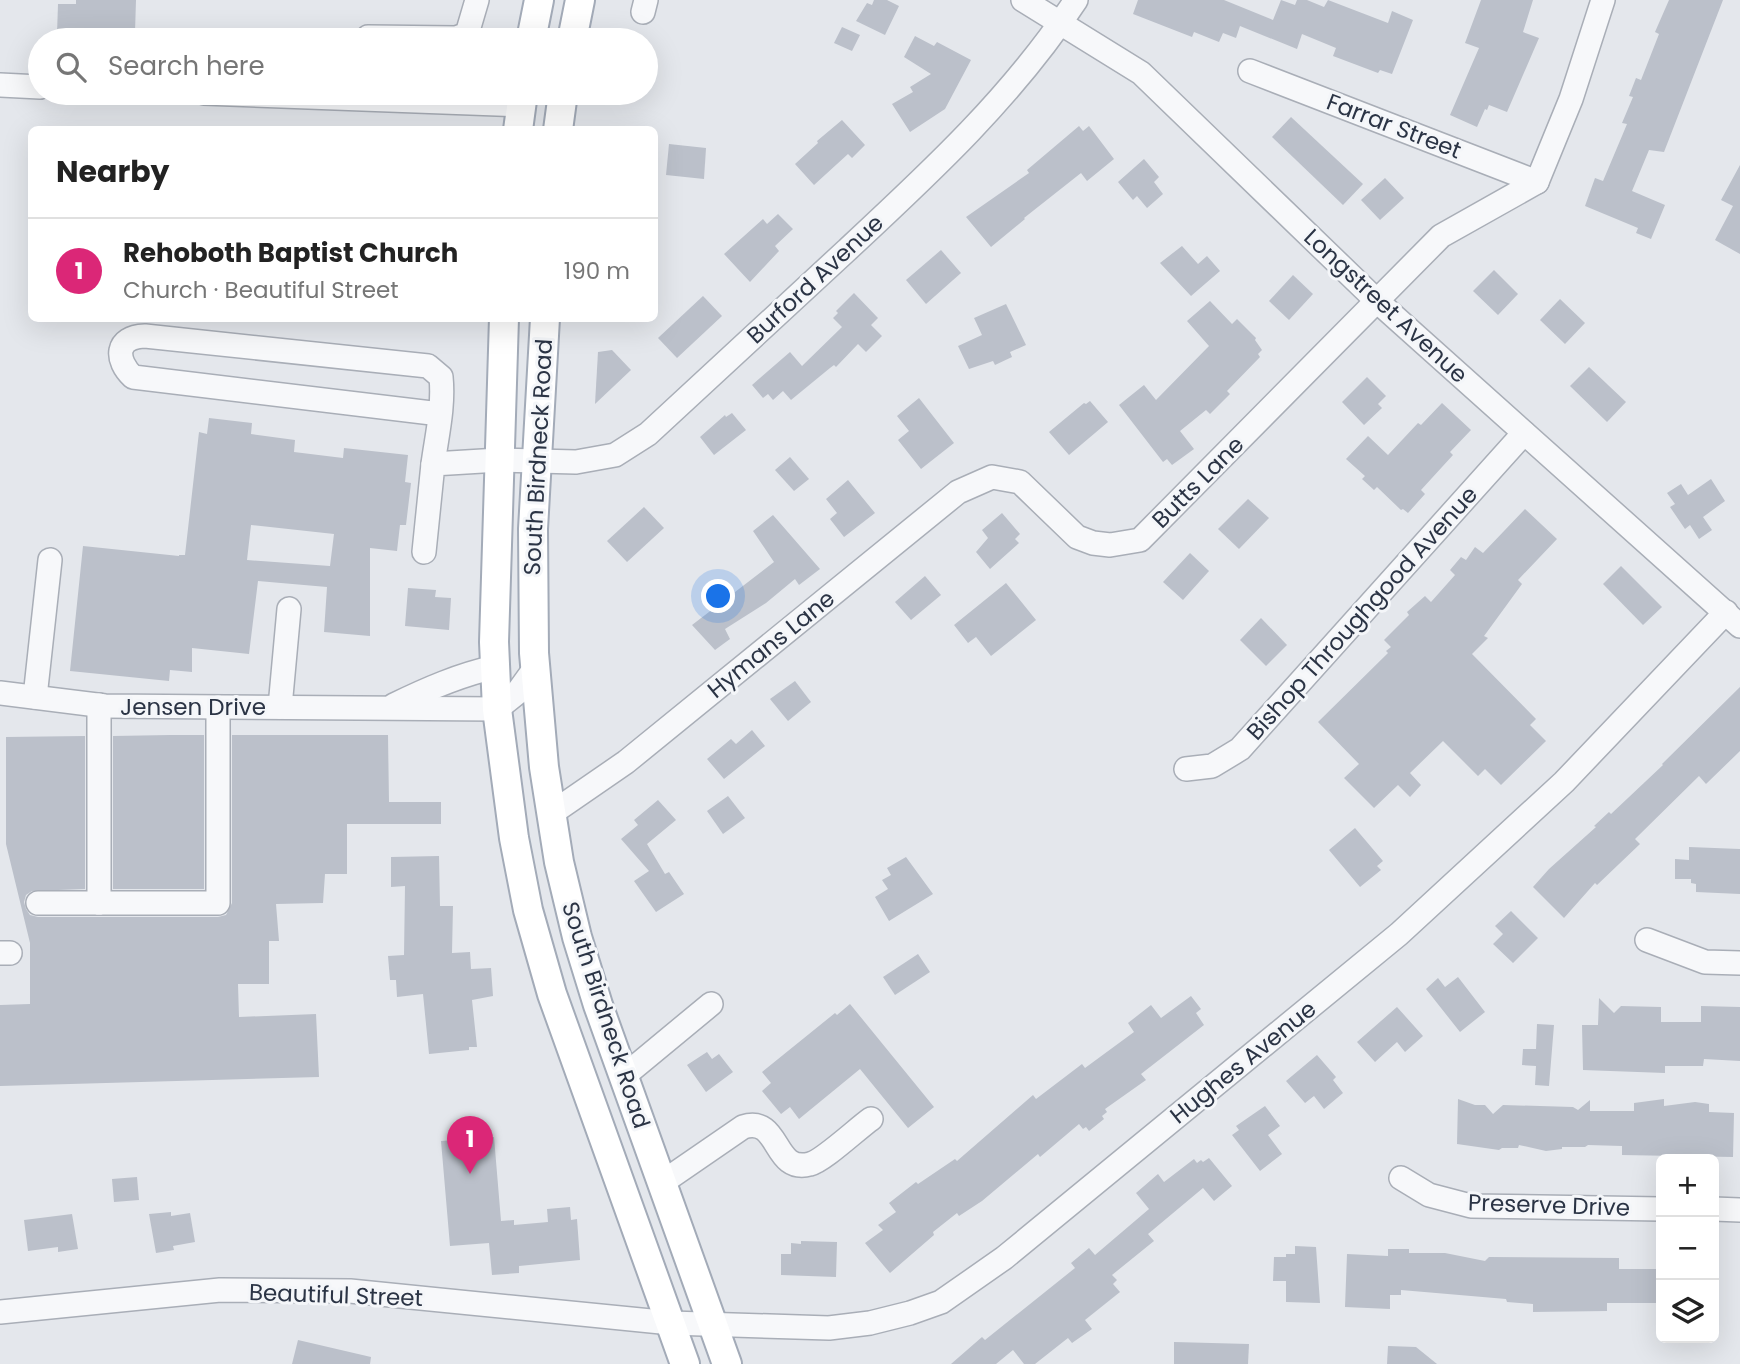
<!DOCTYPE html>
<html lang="en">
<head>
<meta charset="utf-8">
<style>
  :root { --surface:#fff; --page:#f6f6f6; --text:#222; --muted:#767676; --line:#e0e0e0; --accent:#db2777 }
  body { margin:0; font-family:Poppins,sans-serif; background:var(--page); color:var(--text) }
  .controls { position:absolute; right:21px; bottom:21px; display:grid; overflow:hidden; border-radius:10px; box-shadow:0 7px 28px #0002 }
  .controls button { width:63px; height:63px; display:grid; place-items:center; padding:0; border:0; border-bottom:2px solid var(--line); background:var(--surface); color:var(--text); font:35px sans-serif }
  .you { position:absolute; left:719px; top:597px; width:24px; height:24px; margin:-18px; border:5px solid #fff; border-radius:50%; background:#1a73e8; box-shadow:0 0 0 10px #1a73e833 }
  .badge { display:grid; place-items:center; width:46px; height:46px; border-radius:50%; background:var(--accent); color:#fff; font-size:23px; font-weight:700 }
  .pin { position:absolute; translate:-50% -58px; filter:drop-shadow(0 2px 4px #0008) }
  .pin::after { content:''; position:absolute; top:37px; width:24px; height:21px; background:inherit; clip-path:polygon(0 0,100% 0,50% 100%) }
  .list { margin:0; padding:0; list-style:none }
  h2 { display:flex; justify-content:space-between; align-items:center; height:91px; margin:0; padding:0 28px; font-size:30px }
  h2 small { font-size:23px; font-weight:400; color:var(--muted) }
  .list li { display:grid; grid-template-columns:46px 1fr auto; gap:21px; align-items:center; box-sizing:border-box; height:105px; padding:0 28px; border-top:2px solid var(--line) }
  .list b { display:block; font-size:26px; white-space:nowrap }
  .list p { margin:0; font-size:23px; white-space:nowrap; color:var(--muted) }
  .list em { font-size:23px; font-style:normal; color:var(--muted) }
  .icon { flex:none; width:38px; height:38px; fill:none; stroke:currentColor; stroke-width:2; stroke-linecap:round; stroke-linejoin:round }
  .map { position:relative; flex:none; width:1740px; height:1364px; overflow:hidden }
  .search { position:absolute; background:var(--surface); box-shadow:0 7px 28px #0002; left:28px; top:28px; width:630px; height:77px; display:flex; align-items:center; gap:18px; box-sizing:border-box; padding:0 24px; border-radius:38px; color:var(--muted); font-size:26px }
  .panel { position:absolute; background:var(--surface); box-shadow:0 7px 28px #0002; left:28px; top:126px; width:630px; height:196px; border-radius:10px }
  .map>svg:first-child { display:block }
</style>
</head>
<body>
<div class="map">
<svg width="1740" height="1364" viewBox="0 0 1740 1364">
  <rect width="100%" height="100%" fill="#e4e7ec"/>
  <g fill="#bbc0ca" fill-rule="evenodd">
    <path d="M76,0h60l-1,32h-12v2l-44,-3v3h-22l1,-30h18z"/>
    <path d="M874,0h13l12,6 -14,29 -29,-14 11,-18 5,2z"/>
    <path d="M1138,0h86l49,20 8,-20 14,5 2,-5h10l17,7 4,-7 60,23 4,-12 21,9 -21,54 -12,-4 -2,3 -45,-17 3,-8 -34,-14 -5,15 -57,-23 -4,12 -13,-5 -4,9 -25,-10 -2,5 -59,-23z"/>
    <path d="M1481,0h52l-10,32 16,6 -32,74 -18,-7 -2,5 -2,-1 -8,18 -27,-12 29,-67 -14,-5z"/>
    <path d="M1669,0h54l-59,152 -15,-2 -17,41 33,14 -14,34 -15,-6 2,-5 -53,-22 10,-28 8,3 19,-45 5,-12 -5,-1 11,-26 -4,-1 7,-18 5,2 18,-46 -4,-2z"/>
    <path d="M842,27l18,8 -8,16 -18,-8z"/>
    <path d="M915,36l19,10 3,-4 34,18 -26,49 -35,23 -18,-28 21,-12 -3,-5 21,-13 -27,-17z"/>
    <path d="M1291,117l72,67 -20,21 -71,-68z"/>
    <path d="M842,120l23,25 -13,13 -4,-4 -34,31 -19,-21 23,-21 -1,-2z"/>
    <path d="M1079,126l4,5 6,-5 25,33 -27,22 -6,-8 -57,45 1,1 -34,28 -25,-30 63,-44 -2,-3z"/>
    <path d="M669,144l37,4 -2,31 -38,-4z"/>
    <path d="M1144,159l15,18 -5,5 9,12 -16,14 -10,-12 -4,4 -15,-18z"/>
    <path d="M1740,165v89l-25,-14 18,-34 -12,-6z"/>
    <path d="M1385,178l19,20 -24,22 -19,-20z"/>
    <path d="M778,214l15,15 -18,17 4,5 -29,31 -26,-28 39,-35 4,5z"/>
    <path d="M1182,246l16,18 9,-8 13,15 -29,25 -31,-33z"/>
    <path d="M941,250l20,23 -35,31 -20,-24z"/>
    <path d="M1494,270l24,24 -20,21 -25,-24z"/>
    <path d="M1293,275l20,19 -24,26 -20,-19z"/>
    <path d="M854,293l24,25 -7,7 11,11 -16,16 -8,-8 -22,23 -2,-2 -4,3 -39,32 -8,-9 -10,9 -5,-6 -5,4 -11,-13 38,-33 12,14 40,-39 -9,-9 5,-5 -2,-2z"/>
    <path d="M703,296l19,20 -45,42 -19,-20z"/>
    <path d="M1560,299l25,24 -20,21 -25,-24z"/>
    <path d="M1210,301l22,23 5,-5 19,19 -1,2 7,10 -4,4 2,3 -33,34 3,3 -20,20 -4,-4 -26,21 14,18 -22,16 -5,-6 -4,3 -44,-57 25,-20 12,15 53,-54 -22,-25z"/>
    <path d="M1006,304l20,41 -16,7 2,5 -17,8 -2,-4 -24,8 -11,-23 24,-11 -8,-17z"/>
    <path d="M612,350l19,20 -36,34 3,-52z"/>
    <path d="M1589,367l37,35 -19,20 -37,-36z"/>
    <path d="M1367,377l19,19 -8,8 4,4 -18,17 -22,-23z"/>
    <path d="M919,398l35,45 -33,26 -23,-29 11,-9 -12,-15z"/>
    <path d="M1090,401l18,21 -39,33 -20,-23 35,-29 2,1z"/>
    <path d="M1442,403l29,27 -21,22 3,3 -32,35 4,4 -17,19 -5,-4 -2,1 -24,-23 -3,3 -12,-11 3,-3 -19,-17 22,-23 20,19 30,-32 3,2z"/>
    <path d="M732,413l14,17 -32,25 -14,-18 25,-22 1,2z"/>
    <path d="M209,418l43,5 -1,11 44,6 -1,12 49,6 1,-10 64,7 -3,27 6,1 -5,42h-6l-3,26 -27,-3v88l-46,-4 3,-45 -69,-6 -9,73 -57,-6v24l-22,-2 -1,11 -99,-10 13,-125 96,10v-1h6l14,-123 8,2zM251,525l83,9 -4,32 -83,-6z"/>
    <path d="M790,457l19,22 -15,12 -19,-21z"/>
    <path d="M1711,479l14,22 -22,16 9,13 -13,9 -9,-14 -5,4 -15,-22 5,-3 -8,-11 14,-9 7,11z"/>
    <path d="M848,480l27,33 -31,24 -14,-18 7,-6 -11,-14z"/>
    <path d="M1248,499l21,19 -30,31 -21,-20z"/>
    <path d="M644,507l20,21 -37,34 -20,-21z"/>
    <path d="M1525,509l32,30 -39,41 4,4 -35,48 -3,4 4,2 -16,16 64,65 -6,6 16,16 -45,44 -16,-16 -7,7 -35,-35 -33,32 11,12 -11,12 -12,-12 -24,23 -30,-30 15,-14 -41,-42 70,-69 -2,-2 5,-4 -7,-7 25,-25 -2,-3 18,-16 6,6 24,-27 -5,-5 11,-13 5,3 9,-13 8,6z"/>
    <path d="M1002,513l18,21 -5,5 4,4 -29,26 -14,-17 12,-14 -6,-8z"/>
    <path d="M773,515l47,54 -21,16 -4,-6 -29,24 -41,26 5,10 -15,11 -23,-25 82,-63 -21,-31z"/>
    <path d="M1190,553l19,18 -26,29 -20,-18z"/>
    <path d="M1621,566l41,41 -19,18 -40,-41z"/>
    <path d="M925,576l16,19 -30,25 -16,-18z"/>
    <path d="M1006,583l30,37 -45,36 -15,-19 -8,6 -14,-18z"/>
    <path d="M408,588l28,2 -1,7 16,1 -2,32 -44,-4z"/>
    <path d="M1261,618l26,27 -21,21 -26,-26z"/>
    <path d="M795,681l16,21 -23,19 -18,-22z"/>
    <path d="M1740,687v64l-34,33 -7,-8 -64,63 5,5 -43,41 -2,-2 -31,35 -31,-31 16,-18 47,-42 -2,-1 15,-14 2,2 52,-49 -1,-1z"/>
    <path d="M752,730l13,16 -41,33 -17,-20 24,-20 5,5z"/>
    <path d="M170,735h34v154h-91v-153z"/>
    <path d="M232,735h156l1,67h52v22h-94v50h-22l-2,29 -47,1 3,37h-10v43h-31l1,33 77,-3 3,63 -319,9v-81l30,-1v-61l-24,-99v-107l79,-1v153l-53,2 -6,4 -2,7 2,7 4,6 8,2h180l8,-2 6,-12z"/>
    <path d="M728,796l17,22 -22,16 -16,-23z"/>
    <path d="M658,800l18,20 -29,24 18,30 4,-2 15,22 -28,18 -22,-31 15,-10 -28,-32 17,-14 -4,-5z"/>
    <path d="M1355,828l28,33 -6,5 4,4 -21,17 -31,-37z"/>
    <path d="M1689,847l51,2v45l-44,-2v-8l-5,-1v-4h-16v-20l14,1z"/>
    <path d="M439,856l1,50h13l-1,47 18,-1 1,17 20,-1 2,28 -21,4 5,47h-8v3l-40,4 -6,-60 -26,3 -1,-17h-6l-2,-24 16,-1 1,-69 -14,1v-30z"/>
    <path d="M906,857l27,37 -44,27 -14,-24 13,-8 -6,-9 9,-5 -4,-7z"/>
    <path d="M1511,911l27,27 -25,25 -20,-19 10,-10 -8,-8z"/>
    <path d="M918,954l12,18 -35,23 -12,-18z"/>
    <path d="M1458,977l27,35 -25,20 -34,-43 12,-11 7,9z"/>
    <path d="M1191,996l10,13 -5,4 8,12 -63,49 5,6 -41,29 2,3 -5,4 2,3 -15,12 -3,-4 -3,2 -4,-5 -39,33 -2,-3 -56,47 -23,15 -2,-3 -24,19 1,3 -44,38 -6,-7 -19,-23 18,-13 -5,-5 18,-13 -7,-9 27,-21 2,2 37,-25 2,2 76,-66 3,4 46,-35 3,4 49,-36 -6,-9 23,-18 10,13z"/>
    <path d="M1599,998l15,15 7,-7 40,1v15h40v-16l39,1v54l-36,-2 -1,7h-38v7l-82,-3 -1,-45h16z"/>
    <path d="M850,1004l84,103 -26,21 -48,-59 -61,50 -9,-12 -9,7 -19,-23 9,-8 -9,-11 73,-59 2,2z"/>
    <path d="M1397,1007l26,29 -18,16 -8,-10 -22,20 -18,-20z"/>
    <path d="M1537,1024l17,1 -5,61 -14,-1 1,-19 -14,-1 1,-16h13z"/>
    <path d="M707,1052l5,7 7,-5 14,18 -27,20 -19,-27z"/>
    <path d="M1317,1055l19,22 -3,3 10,13 -19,16 -10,-13 -9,7 -19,-22z"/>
    <path d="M1458,1099l17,6h10l8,9 10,-9 70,2 5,3 12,-10v11h44v-8l30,-4v7l31,-4 14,2v8l25,1 -1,44 -111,-2v-9l-34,-1 -3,2h-23v2l-16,2 -27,-6 -1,3h-16l-3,2 -42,-6z"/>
    <path d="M1265,1106l15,20 -12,9 14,19 -22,17 -28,-36 7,-5 -3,-4z"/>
    <path d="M494,1137l7,84 13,-1v5l34,-3 -1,-13 23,-2 1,13 6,-1 3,41 -61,6v7l-27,2 -3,-32 -39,3 -9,-105z"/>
    <path d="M1209,1158l23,28 -18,15 -11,-13 -55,46 6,7 -42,34 5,5 -4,4 7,8 -35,28 7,9 -20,14 -4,-5 -33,26h-11l-11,-14 -17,14h-45l31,-27 3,3 90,-72 -4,-5 18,-15 6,7 54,-46 -13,-16 22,-19 6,8 30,-23 3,4 4,-3 2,2z"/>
    <path d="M137,1177l2,23 -25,2 -2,-23z"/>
    <path d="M171,1212v4l19,-3 5,29 -22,4 1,4 -18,3 -7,-39z"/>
    <path d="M72,1214l6,35 -20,3v-5l-30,4 -4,-31z"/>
    <path d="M801,1241l36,1 -1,35 -55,-2v-21h10v-11l10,1z"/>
    <path d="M1295,1246l21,1 4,56 -34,-1v-21h-13l1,-24h12v-3h9z"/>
    <path d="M1388,1249h21v4h36l40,8 4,-4 130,1v11h42v34h-54v8l-74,1v-8l-26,-2 -1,-3 -105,-9v5h-11v14l-45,-2 2,-53 41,2z"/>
    <path d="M298,1340l73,17 -1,7h-78z"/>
    <path d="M1174,1342l75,2 -1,20h-74z"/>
    <path d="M1388,1346l28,1 21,17h-50z"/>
  </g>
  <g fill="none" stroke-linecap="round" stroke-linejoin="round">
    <defs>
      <g id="minor">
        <path d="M1023,0l118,73 236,228 363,325"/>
        <path d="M643,12l3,-12"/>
        <path d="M366,40l2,-3 88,1 11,-4 10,-34"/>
        <path d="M1250,71l287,111"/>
        <path d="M0,85l40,2"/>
        <path d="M204,93l317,12"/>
        <path d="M433,464c4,-29 11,-58 8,-87l-13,-11 -283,-30c-30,1 -30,24 -12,41l307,37"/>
        <path d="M424,552l9,-88 66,-4 77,2 39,-7 33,-21c67,-62 133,-123 199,-184 84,-78 166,-154 229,-250"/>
        <path d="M0,693l105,13 392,3 20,-16 18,-25"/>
        <path d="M35,697l15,-137"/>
        <path d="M99,705v198"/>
        <path d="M394,705c33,-16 65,-30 101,-38"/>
        <path d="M280,707l9,-98"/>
        <path d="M1186,769l26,-3 28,-17 284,-316"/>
        <path d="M552,813l74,-51 332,-270 34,-15 28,5 57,55 16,6 17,2 30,-5 301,-304 96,-54 34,-83 32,-99"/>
        <path d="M38,903h180v-196"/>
        <path d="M1647,940l58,22 35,1"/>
        <path d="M0,953h10"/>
        <path d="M624,1076l87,-72"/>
        <path d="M1401,1178l28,17 42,11 190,3"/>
        <path d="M663,1182l80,-55c38,-12 29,47 67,37 13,-3 48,-36 61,-45"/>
        <path d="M1714,1209l26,1"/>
        <path d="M0,1312l220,-22 130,1 321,32 158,5 41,-5 40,-10 31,-11 63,-44 395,-324 165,-152 162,-170"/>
      </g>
      <g id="major">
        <path d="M531,40l8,-40"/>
        <path d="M572,40l8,-40"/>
        <path d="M518,130l5,-37"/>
        <path d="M558,130l5,-37"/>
        <path d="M504,318l-10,324 3,67 17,129 14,72 24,84 133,370"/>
        <path d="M545,318l-12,211 1,124 10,114 15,95 18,75 21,68 129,359"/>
      </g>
    </defs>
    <use href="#minor" stroke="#a9aeb7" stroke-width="26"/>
    <use href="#major" stroke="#a3abb8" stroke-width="32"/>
    <use href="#minor" stroke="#f7f8fa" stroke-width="23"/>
    <use href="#major" stroke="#fff" stroke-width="28"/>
  </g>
  <g text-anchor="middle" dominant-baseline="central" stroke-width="6" stroke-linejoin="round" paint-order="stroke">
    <g font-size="23" fill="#2b3445" stroke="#f4f6f9">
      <text transform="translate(1394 126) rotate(21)">Farrar Street</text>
      <text transform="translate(815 279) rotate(-43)">Burford Avenue</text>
      <text transform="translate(1386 306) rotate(43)">Longstreet Avenue</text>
      <text transform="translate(538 457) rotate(-87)">South Birdneck Road</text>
      <text transform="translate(1198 482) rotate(-45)">Butts Lane</text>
      <text transform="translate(1362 613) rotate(-48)">Bishop Throughgood Avenue</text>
      <text transform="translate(771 644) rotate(-39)">Hymans Lane</text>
      <text x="193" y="707">Jensen Drive</text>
      <text transform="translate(606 1015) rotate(72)">South Birdneck Road</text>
      <text transform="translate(1243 1062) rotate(-39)">Hughes Avenue</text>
      <text transform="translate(1549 1205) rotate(2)">Preserve Drive</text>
      <text transform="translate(336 1295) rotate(2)">Beautiful Street</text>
    </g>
  </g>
</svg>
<div class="controls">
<button>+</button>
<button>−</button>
<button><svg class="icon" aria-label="layers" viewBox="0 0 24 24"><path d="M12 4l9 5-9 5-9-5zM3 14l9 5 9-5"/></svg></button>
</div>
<div class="you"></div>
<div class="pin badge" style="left:470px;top:1174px">1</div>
<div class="search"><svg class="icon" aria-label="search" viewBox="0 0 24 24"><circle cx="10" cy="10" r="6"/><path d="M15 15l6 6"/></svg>Search here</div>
<section class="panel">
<h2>Nearby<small></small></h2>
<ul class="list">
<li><span class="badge">1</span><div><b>Rehoboth Baptist Church</b><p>Church · Beautiful Street</p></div><em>190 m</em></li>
</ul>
</section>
</div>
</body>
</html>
